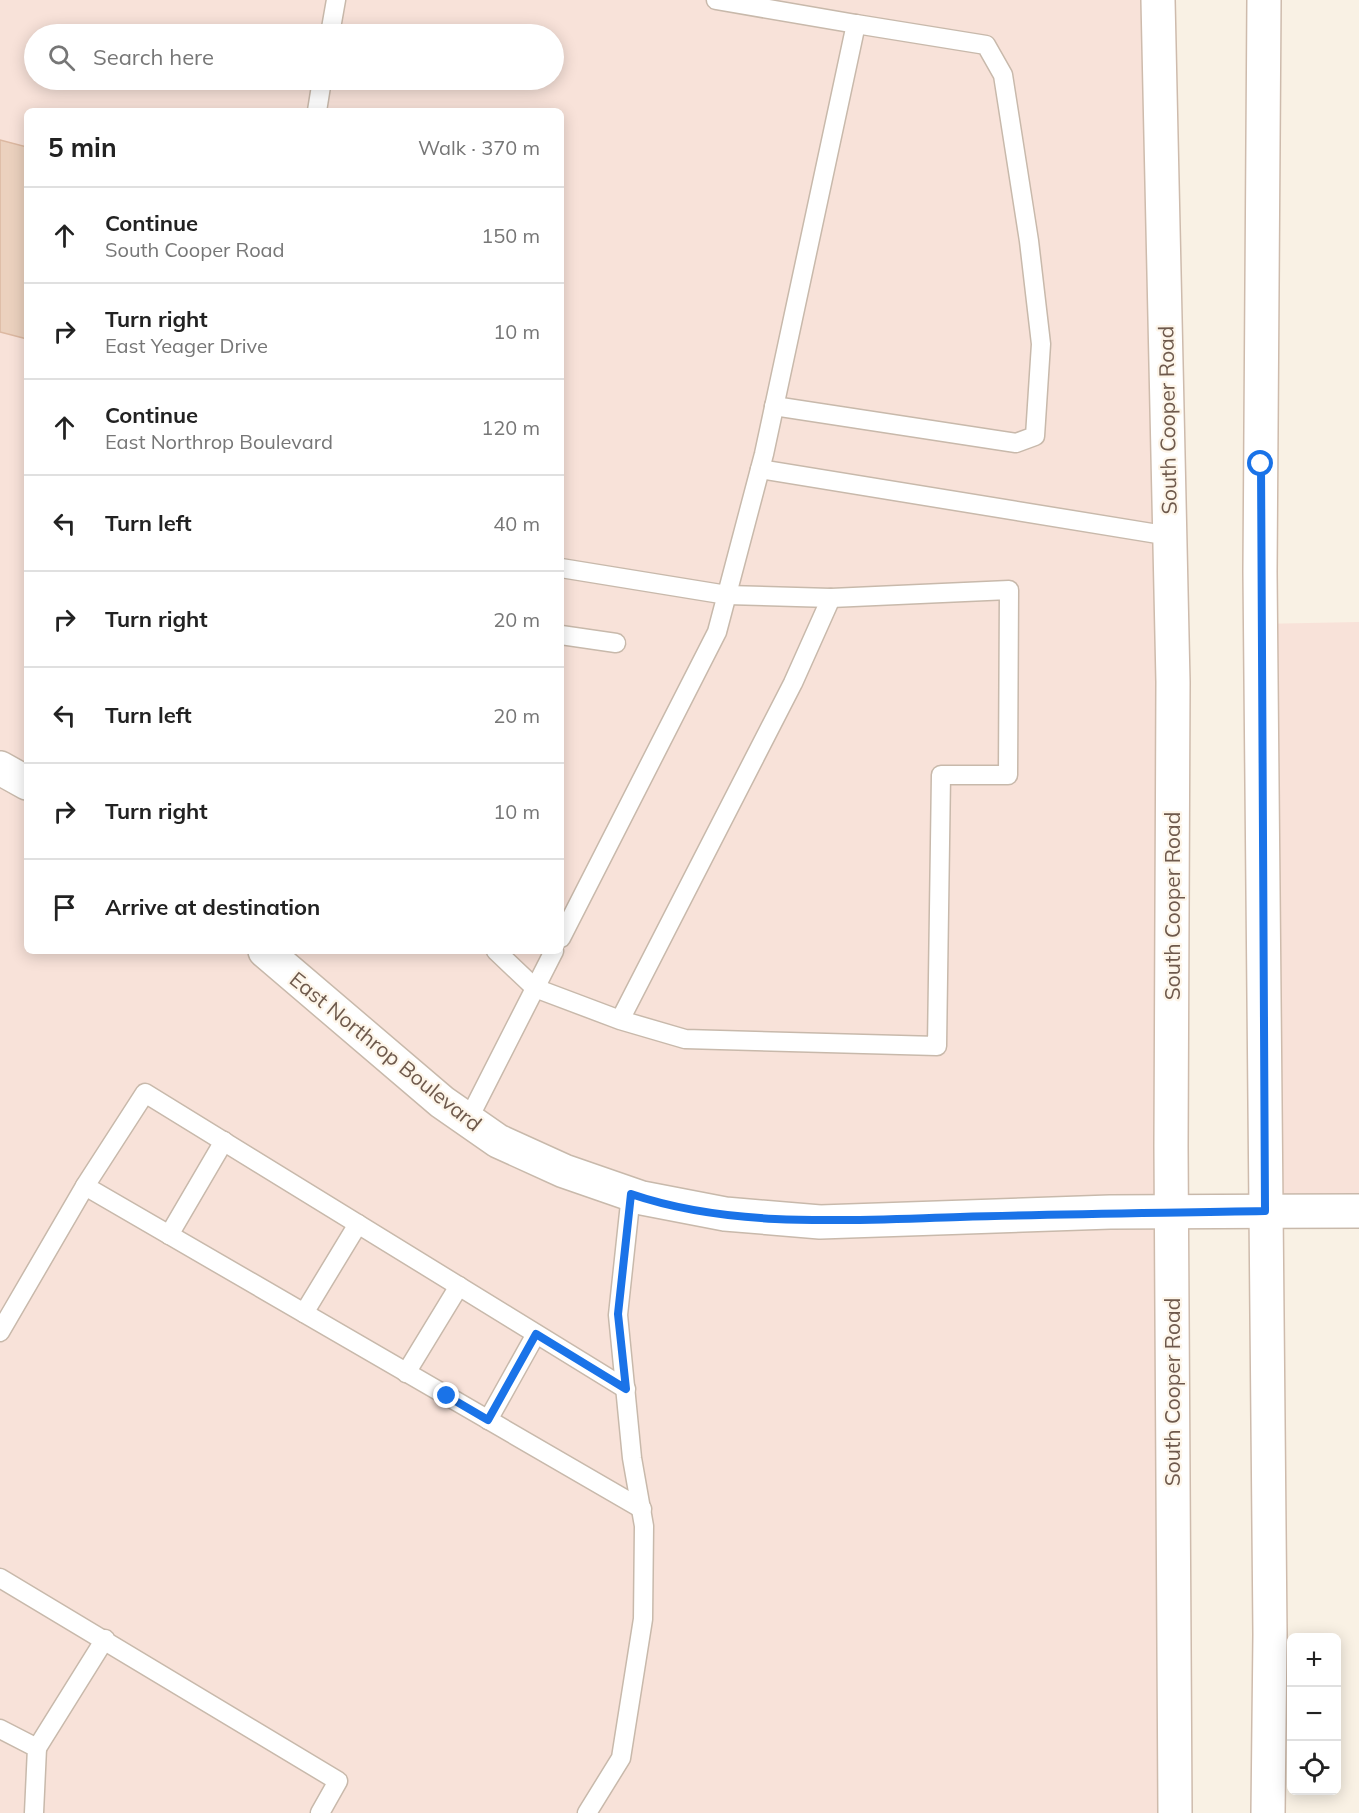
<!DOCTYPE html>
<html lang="en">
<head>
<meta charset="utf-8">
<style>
  :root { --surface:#fff; --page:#f6f6f6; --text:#222; --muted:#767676; --line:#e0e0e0 }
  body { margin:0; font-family:Mulish,sans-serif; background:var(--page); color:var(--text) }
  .controls { position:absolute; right:18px; bottom:18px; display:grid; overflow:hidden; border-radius:9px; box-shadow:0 3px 15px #0003 }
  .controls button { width:54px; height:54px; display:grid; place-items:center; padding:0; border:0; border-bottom:2px solid var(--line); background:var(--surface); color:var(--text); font:30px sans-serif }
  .stop { position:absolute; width:18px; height:18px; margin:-14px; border:4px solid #1a73e8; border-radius:50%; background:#fff }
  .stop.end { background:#1a73e8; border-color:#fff; box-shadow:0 2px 6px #0008 }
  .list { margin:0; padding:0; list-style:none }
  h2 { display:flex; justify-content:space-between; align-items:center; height:78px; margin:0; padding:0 24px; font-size:26px }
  h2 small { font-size:20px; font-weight:400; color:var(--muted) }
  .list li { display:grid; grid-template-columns:39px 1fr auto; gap:18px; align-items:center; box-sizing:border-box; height:96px; padding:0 24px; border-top:2px solid var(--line) }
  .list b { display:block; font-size:22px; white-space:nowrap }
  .list p { margin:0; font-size:20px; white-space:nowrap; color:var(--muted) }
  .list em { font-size:20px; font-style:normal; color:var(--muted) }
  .icon { flex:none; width:33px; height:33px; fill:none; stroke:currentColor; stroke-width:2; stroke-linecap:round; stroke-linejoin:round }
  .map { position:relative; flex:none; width:1359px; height:1813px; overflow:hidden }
  .search { position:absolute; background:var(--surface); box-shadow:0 3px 15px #0003; left:24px; top:24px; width:540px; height:66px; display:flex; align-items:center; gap:15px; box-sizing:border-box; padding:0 21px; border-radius:33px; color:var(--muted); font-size:22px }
  .panel { position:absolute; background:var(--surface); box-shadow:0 3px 15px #0003; left:24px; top:108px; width:540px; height:846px; border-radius:9px }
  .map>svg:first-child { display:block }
</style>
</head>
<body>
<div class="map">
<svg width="1359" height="1813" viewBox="0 0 1359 1813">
  <rect width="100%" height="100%" fill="#f9f1e4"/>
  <g fill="#f8e2d9" fill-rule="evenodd">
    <path d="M0,0h1158l17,1813h-1175zM34,34h520v46h-520zM27,111h534v840h-534z"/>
    <path d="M1359,622v589h-94l-5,-587z"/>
  </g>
  <path fill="#ebd1be" stroke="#dcb8a1" stroke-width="1.5" d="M0,140l27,7v192l-27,-7z"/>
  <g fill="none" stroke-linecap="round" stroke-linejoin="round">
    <defs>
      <g id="service">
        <path d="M330,34l6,-34"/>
        <path d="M317,111l5,-31"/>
        <path d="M774,406l242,37 19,-7 6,-92 -12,-103 -26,-166 -17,-30 -130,-21"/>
        <path d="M760,469l410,67"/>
        <path d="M561,568l166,27 104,3"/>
        <path d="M561,635l55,8"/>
        <path d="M561,938l156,-306 47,-178 92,-430 -140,-24"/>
        <path d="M496,951l39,37 85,32 65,19 252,7 4,-271h67l1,-185 -178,8 -38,85 -173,337"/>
        <path d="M468,1120l86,-169"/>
        <path d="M169,1235l55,-94"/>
        <path d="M304,1313l54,-89"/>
        <path d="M0,1332l85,-146"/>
        <path d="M406,1373l53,-87"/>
        <path d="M626,1389l-481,-296 -60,93 557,323"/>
        <path d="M488,1420l48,-86"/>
        <path d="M0,1578l338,203 -18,32"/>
        <path d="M0,1729l37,19 -3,65"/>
        <path d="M37,1748l68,-109"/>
        <path d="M587,1813l34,-55 22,-139 1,-93 -12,-68 -14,-143 13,-121"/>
      </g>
      <g id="minor">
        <path d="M0,768l27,15"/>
        <path d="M265,951l177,151 56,39 66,30 78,27 83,16 95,8 290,-10 249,-1"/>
      </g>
      <g id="secondary">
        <path d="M1158,0l15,682 -2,464 4,667"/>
        <path d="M1264,0l-4,572 10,1062 -2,179"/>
      </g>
    </defs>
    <use href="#service" stroke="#c8b9ab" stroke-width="21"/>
    <use href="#minor" stroke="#c8b9ab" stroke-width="36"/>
    <use href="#secondary" stroke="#cebbac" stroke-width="36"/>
    <use href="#service" stroke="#fff" stroke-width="18"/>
    <use href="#minor" stroke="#fff" stroke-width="33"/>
    <use href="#secondary" stroke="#fff" stroke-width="33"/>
  </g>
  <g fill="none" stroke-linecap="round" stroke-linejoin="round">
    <path stroke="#1a73e8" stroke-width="8" d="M447,1396l41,24 48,-86 90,55 -8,-75 13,-120c102,35 223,26 329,23 102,-3 203,-4 305,-6l-4,-747"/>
  </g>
  <g text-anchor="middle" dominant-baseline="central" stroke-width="4.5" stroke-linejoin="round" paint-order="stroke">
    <g font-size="21" fill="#6e594c" stroke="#fdf5e9">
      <text transform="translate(1167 420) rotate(-91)">South Cooper Road</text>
      <text transform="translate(1172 906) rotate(-90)">South Cooper Road</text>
      <text transform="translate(386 1051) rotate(39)">East Northrop Boulevard</text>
      <text transform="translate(1172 1392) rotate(-90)">South Cooper Road</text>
    </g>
  </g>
</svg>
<div class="controls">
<button>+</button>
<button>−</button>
<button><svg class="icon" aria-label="locate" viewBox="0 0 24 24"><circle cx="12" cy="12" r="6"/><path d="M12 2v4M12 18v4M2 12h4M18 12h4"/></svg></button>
</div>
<div class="stop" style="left:1261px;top:464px"></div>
<div class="stop end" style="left:447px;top:1396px"></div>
<div class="search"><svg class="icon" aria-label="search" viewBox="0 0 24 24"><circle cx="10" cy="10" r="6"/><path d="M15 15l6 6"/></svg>Search here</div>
<section class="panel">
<h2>5 min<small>Walk · 370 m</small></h2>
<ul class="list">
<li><svg class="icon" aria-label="ahead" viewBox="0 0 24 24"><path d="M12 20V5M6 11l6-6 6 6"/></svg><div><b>Continue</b><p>South Cooper Road</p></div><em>150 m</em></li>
<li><svg class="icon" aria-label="right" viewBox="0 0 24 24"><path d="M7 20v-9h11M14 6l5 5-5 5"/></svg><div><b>Turn right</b><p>East Yeager Drive</p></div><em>10 m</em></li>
<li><svg class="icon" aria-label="ahead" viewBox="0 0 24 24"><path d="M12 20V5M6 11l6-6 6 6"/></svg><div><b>Continue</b><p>East Northrop Boulevard</p></div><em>120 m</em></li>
<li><svg class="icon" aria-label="left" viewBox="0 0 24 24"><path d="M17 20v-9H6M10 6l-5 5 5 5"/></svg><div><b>Turn left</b></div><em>40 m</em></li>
<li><svg class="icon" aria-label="right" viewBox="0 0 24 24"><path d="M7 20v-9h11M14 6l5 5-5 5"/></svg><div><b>Turn right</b></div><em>20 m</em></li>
<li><svg class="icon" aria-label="left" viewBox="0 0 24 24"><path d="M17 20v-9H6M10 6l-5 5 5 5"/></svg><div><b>Turn left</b></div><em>20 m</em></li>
<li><svg class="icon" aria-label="right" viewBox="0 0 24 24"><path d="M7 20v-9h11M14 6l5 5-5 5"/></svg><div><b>Turn right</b></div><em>10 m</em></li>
<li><svg class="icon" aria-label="arrive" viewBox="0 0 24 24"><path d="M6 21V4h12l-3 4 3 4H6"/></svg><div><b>Arrive at destination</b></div></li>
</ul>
</section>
</div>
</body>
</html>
